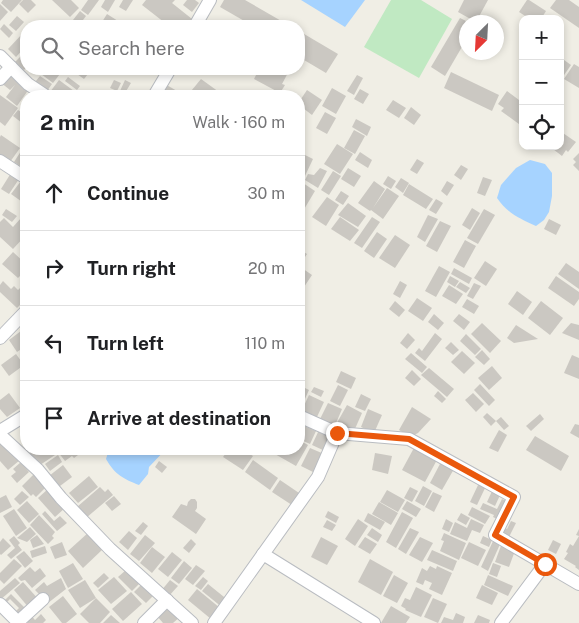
<!DOCTYPE html>
<html lang="en">
<head>
<meta charset="utf-8">
<style>
  :root { --surface:#fff; --page:#f6f6f6; --text:#202124; --muted:#757577; --line:#e0e0e0 }
  body { margin:0; font-family:"Public Sans",sans-serif; background:var(--page); color:var(--text) }
  .controls { position:absolute; right:15px; top:15px; display:grid; overflow:hidden; border-radius:10px; box-shadow:0 2px 8px #0003 }
  .controls button { width:45px; height:45px; display:grid; place-items:center; padding:0; border:0; border-bottom:1px solid var(--line); background:var(--surface); color:var(--text); font:25px sans-serif }
  .compass { position:absolute; left:459px; top:15px; width:45px; height:45px; border-radius:50%; background:var(--surface); box-shadow:0 2px 8px #0003; rotate:204deg }
  .stop { position:absolute; width:15px; height:15px; margin:-11px; border:4px solid #ea580c; border-radius:50%; background:#fff }
  .stop.end { background:#ea580c; border-color:#fff; box-shadow:0 1px 5px #0008 }
  .list { margin:0; padding:0; list-style:none }
  h2 { display:flex; justify-content:space-between; align-items:center; height:65px; margin:0; padding:0 20px; font-size:21px }
  h2 small { font-size:16px; font-weight:400; color:var(--muted) }
  .list li { display:grid; grid-template-columns:32px 1fr auto; gap:15px; align-items:center; box-sizing:border-box; height:75px; padding:0 20px; border-top:1px solid var(--line) }
  .list b { display:block; font-size:19px; white-space:nowrap }
  .list em { font-size:16px; font-style:normal; color:var(--muted) }
  .icon { flex:none; width:28px; height:28px; fill:none; stroke:currentColor; stroke-width:2; stroke-linecap:round; stroke-linejoin:round }
  .map { position:relative; flex:none; width:579px; height:623px; overflow:hidden }
  .search { position:absolute; background:var(--surface); box-shadow:0 2px 8px #0003; left:20px; top:20px; width:285px; height:55px; display:flex; align-items:center; gap:12px; box-sizing:border-box; padding:0 18px; border-radius:20px; color:var(--muted); font-size:19px }
  .panel { position:absolute; background:var(--surface); box-shadow:0 2px 8px #0003; left:20px; top:90px; width:285px; height:365px; border-radius:20px }
  .map>svg:first-child { display:block }
</style>
</head>
<body>
<div class="map">
<svg width="579" height="623" viewBox="0 0 579 623">
  <rect width="100%" height="100%" fill="#f0eee5"/>
  <path fill="#c0e9c2" d="M391,0h30l31,19 -33,59 -55,-31z"/>
  <g fill="#a6d3ff">
    <path d="M301,0h64l-20,27z"/>
    <path d="M530,160l15,4 7,9v23l-3,16 -5,8 -8,6c-16,-7 -29,-13 -39,-28l4,-13 15,-17z"/>
    <path d="M109,449h57l-17,18 -1,7 -9,11c-15,-6 -24,-10 -33,-26z"/>
  </g>
  <g fill="#cbc8c2">
    <path d="M3,0h19l-11,12 -10,-9z"/>
    <path d="M23,0h8l5,5 -8,8 -9,-9z"/>
    <path d="M52,0h19l8,8 -9,9z"/>
    <path d="M88,0h11l-11,15 -7,-5z"/>
    <path d="M105,0h10l-7,12 -7,-5z"/>
    <path d="M123,0h10l-7,11 -7,-4z"/>
    <path d="M146,0h29l-3,3 20,16 -6,7h-17l-27,-21z"/>
    <path d="M187,0h8l4,3 -7,9 -9,-7z"/>
    <path d="M224,0h21l45,26h-37l-33,-19z"/>
    <path d="M464,0h24l-12,22 -18,-10z"/>
    <path d="M527,0h2l17,11 -5,8h-11l-11,-7z"/>
    <path d="M556,0h13l10,7v21l-29,-20z"/>
    <path d="M0,4l8,8 -8,9z"/>
    <path d="M80,11l6,5 -6,8 -7,-4z"/>
    <path d="M107,14l11,7 -3,5h-6l-7,-4z"/>
    <path d="M17,16l7,6 -8,9 -7,-6z"/>
    <path d="M460,18l6,3v19l-21,36 -14,-9z"/>
    <path d="M4,24l9,9 -4,5 -9,-9z"/>
    <path d="M299,31l39,23 -12,19 -27,-16z"/>
    <path d="M23,33l3,3v10l-10,11 -8,-8z"/>
    <path d="M21,56l5,5v7l-2,2 -9,-8z"/>
    <path d="M560,57l11,8 -9,13 -2,-1z"/>
    <path d="M574,64l5,3v21l-15,-9z"/>
    <path d="M45,69h16l2,1 -10,13 -12,-9z"/>
    <path d="M81,69h11l-8,10 -7,-5z"/>
    <path d="M259,69h31l-8,15 3,1 -5,8 -26,-14z"/>
    <path d="M9,71l20,18 -12,17 -11,-9 9,-12 -5,5 -10,-8z"/>
    <path d="M451,72l48,23 -7,16 -48,-23z"/>
    <path d="M357,75l6,3 -9,17 -7,-4z"/>
    <path d="M40,76l12,8 -5,7 -12,-9z"/>
    <path d="M68,77l12,9 -3,4 -12,-9z"/>
    <path d="M201,79l18,13 -5,4h-27z"/>
    <path d="M59,80l15,11 -4,5h-14l-6,-4z"/>
    <path d="M114,80l7,3 -4,8 -7,-3z"/>
    <path d="M125,80l6,3 -6,10 -5,-2z"/>
    <path d="M165,84l12,7 -3,5h-4l-9,-5z"/>
    <path d="M332,88l14,8 -10,18 -14,-8z"/>
    <path d="M360,89l9,5 -6,10 -9,-5z"/>
    <path d="M307,90l15,10 -10,15 -13,-10v-3z"/>
    <path d="M507,91l16,12v24l-22,-16 3,-3 -6,-4z"/>
    <path d="M0,95l18,13 -13,18 -5,-4z"/>
    <path d="M393,100l13,8 -7,10 -13,-8z"/>
    <path d="M411,107l10,8 -7,10 -10,-7z"/>
    <path d="M18,110l8,5v11l-13,-10z"/>
    <path d="M325,112l11,6 -9,16 -11,-6z"/>
    <path d="M356,119l15,8 -4,9 -15,-9z"/>
    <path d="M354,130l11,6 -10,18 -11,-6z"/>
    <path d="M560,131l16,11 -8,10 -2,-2 -4,6 -13,-10h11z"/>
    <path d="M1,135l19,13 -10,14 -10,-7v-18z"/>
    <path d="M337,144l16,10 -13,20 -16,-10z"/>
    <path d="M23,148l3,2v17l-1,2 -11,-7z"/>
    <path d="M299,152l14,7 -9,19 -5,-3z"/>
    <path d="M360,152l12,8 -4,8 -13,-8z"/>
    <path d="M579,153v18l-6,-6 3,-3 -3,-3z"/>
    <path d="M417,159l7,4 -7,11 -7,-4z"/>
    <path d="M461,165l7,4 -7,11 -7,-5z"/>
    <path d="M320,168l7,3 -9,17 -13,-8 3,-6 6,1z"/>
    <path d="M348,168l13,8 -7,11 -13,-8z"/>
    <path d="M333,171l8,5 -12,19 -8,-5z"/>
    <path d="M11,173l8,6 -10,15 -8,-5z"/>
    <path d="M388,176l8,5 -5,8 -8,-5z"/>
    <path d="M483,177l9,3 -7,16 -8,-3z"/>
    <path d="M401,178l8,5 -6,10 -8,-6z"/>
    <path d="M21,181l5,3v18l-1,2 -14,-10z"/>
    <path d="M300,181l15,10 -12,20 -4,-3z"/>
    <path d="M374,181l11,8 -12,19 14,-20 12,8 -16,23 -12,-9 -1,1 -12,-8z"/>
    <path d="M447,181l7,4 -7,11 -6,-5z"/>
    <path d="M409,184l24,15 -7,10 -23,-14z"/>
    <path d="M341,191l8,5 -6,9 -8,-5z"/>
    <path d="M327,197l12,8 -13,21 -14,-9z"/>
    <path d="M436,199l7,4 -7,11 -7,-4z"/>
    <path d="M348,203l18,13 -8,11 -20,-12z"/>
    <path d="M472,208l8,5 -10,17 -8,-5z"/>
    <path d="M6,209l11,7 -5,6 -10,-7z"/>
    <path d="M484,209l11,6 -17,29 -11,-6z"/>
    <path d="M428,215l10,4 -13,23 -8,-5z"/>
    <path d="M340,217l19,13 -9,11 -19,-12z"/>
    <path d="M372,217l8,5 -18,26 -8,-5z"/>
    <path d="M4,218l9,9 8,-9 5,5v12l-13,14 -13,-12v-15z"/>
    <path d="M549,219l12,6 -5,10 -12,-6z"/>
    <path d="M440,221l11,5 -14,26 -11,-6z"/>
    <path d="M377,232l10,7 -13,19 -10,-7z"/>
    <path d="M395,235l15,10 -15,23 -16,-10z"/>
    <path d="M465,240l11,6 -12,22 -11,-6z"/>
    <path d="M299,249l8,5 -8,12 13,9 -10,15 -3,-2z"/>
    <path d="M13,252l13,12v11l-1,2 -3,-3 -4,4 -16,-14z"/>
    <path d="M485,261l12,8 -11,17 -12,-8z"/>
    <path d="M566,263l13,9v17l-21,-15z"/>
    <path d="M439,266l11,6 -14,25 -11,-6z"/>
    <path d="M454,268l18,10 -3,6 -18,-10z"/>
    <path d="M450,276l9,5 -4,6 -8,-5z"/>
    <path d="M556,276l23,16v7l-5,7 -26,-18z"/>
    <path d="M3,281l8,8 3,-3 4,4 5,-5 3,3v11l-9,9 -17,-16v-7z"/>
    <path d="M400,281l7,4 -7,13 -7,-4z"/>
    <path d="M460,282l10,6 -4,5 -10,-6z"/>
    <path d="M474,283l7,3 -8,13 -6,-3z"/>
    <path d="M449,285l14,9 -7,10 -14,-8z"/>
    <path d="M517,291l15,11 -9,13 -15,-11z"/>
    <path d="M417,298l15,10 -9,13 -15,-10z"/>
    <path d="M467,299l12,7 -5,8 -12,-7z"/>
    <path d="M395,301l10,9 -6,7 -10,-8z"/>
    <path d="M541,301l22,17 -13,17 -22,-17z"/>
    <path d="M434,314l10,9 -6,7 -10,-8z"/>
    <path d="M459,314l11,8 -6,8 -11,-9z"/>
    <path d="M482,323l19,18 -11,12 -19,-19z"/>
    <path d="M571,323l8,2v15l-17,-7z"/>
    <path d="M516,325l22,14 -24,4 -7,-5z"/>
    <path d="M21,331l5,8v7l-9,6 -8,-12z"/>
    <path d="M408,333l7,7 -8,9 -7,-6z"/>
    <path d="M435,333l7,6 -17,22 -10,-8 4,-5 3,3z"/>
    <path d="M466,334l15,15 -6,6 -15,-14z"/>
    <path d="M451,342l8,8 -6,5 -8,-7z"/>
    <path d="M482,350l8,9 -6,6 -9,-8z"/>
    <path d="M462,351l13,12 -11,11 -13,-12z"/>
    <path d="M411,353l16,14 -5,6 -17,-14z"/>
    <path d="M16,354l8,11 -15,11 -8,-11z"/>
    <path d="M572,355l7,3v21l-15,-6z"/>
    <path d="M492,366l10,12 -13,12 -11,-12z"/>
    <path d="M429,368l25,21 -7,8 -26,-22z"/>
    <path d="M412,370l9,9 -7,7 -9,-8z"/>
    <path d="M341,371l15,7 -5,11 -15,-7z"/>
    <path d="M480,384l15,16 -6,6 -15,-16z"/>
    <path d="M299,385l10,5 -10,22z"/>
    <path d="M338,385l10,5 -8,16 -10,-5z"/>
    <path d="M314,387l10,4 -3,6 -10,-5z"/>
    <path d="M438,391l8,8 -4,4 -8,-7z"/>
    <path d="M9,393l11,15 -13,9 -7,-8v-9z"/>
    <path d="M473,393l11,11 -8,8 -11,-12z"/>
    <path d="M361,394l10,5 -6,12 -10,-4z"/>
    <path d="M309,395l15,7 -8,17 -15,-7z"/>
    <path d="M328,403l14,6 -8,19 -15,-7z"/>
    <path d="M347,405l15,8 -8,18 -20,-3z"/>
    <path d="M412,407l19,12 -13,14 -8,4 -11,-7z"/>
    <path d="M368,409l14,6 -8,18 -13,-6z"/>
    <path d="M487,413l9,8 -5,5 -8,-9z"/>
    <path d="M540,414l4,5 -13,12 -5,-5z"/>
    <path d="M501,417l8,9 -5,4 -8,-9z"/>
    <path d="M575,424l4,1v13l-9,-5z"/>
    <path d="M302,425l14,6 -6,13 -11,-5v-7z"/>
    <path d="M319,430l13,6 -7,15 -13,-6z"/>
    <path d="M499,430l8,5 -9,17 -9,-4z"/>
    <path d="M535,436l34,20 -8,15 -35,-21z"/>
    <path d="M0,438l20,22 -12,10 -8,-9z"/>
    <path d="M299,440l9,5 -12,21 -30,-17h33z"/>
    <path d="M415,446l23,12 -13,24 -23,-12z"/>
    <path d="M310,448l14,6 -9,19 -14,-7z"/>
    <path d="M45,449h5l5,6 -18,12 -4,-10 -4,-4 4,-3 4,4z"/>
    <path d="M63,449h11l4,6 -4,3 -2,-2 -7,5 -7,-9z"/>
    <path d="M229,449h13l11,7 -10,14 -20,-13z"/>
    <path d="M375,453l17,3 -4,18 -16,-4z"/>
    <path d="M58,455l4,7 -12,9 -5,-7z"/>
    <path d="M253,460l25,18 -8,12 -25,-18z"/>
    <path d="M159,461l8,6 -5,6 -7,-6z"/>
    <path d="M21,462l8,10 -12,11 -6,-7 5,-4 -3,-3z"/>
    <path d="M441,462l13,7 -12,21 -12,-7z"/>
    <path d="M63,465l9,12 -16,12 -7,-13z"/>
    <path d="M34,474l12,13 -10,10 -3,-3 -2,2 -9,-10z"/>
    <path d="M89,476l9,11 -20,16 -9,-10z"/>
    <path d="M280,480l22,15 -7,12 -23,-15z"/>
    <path d="M479,483l7,3 -9,19 -7,-3z"/>
    <path d="M423,486l9,5 -8,15 -9,-5z"/>
    <path d="M100,487l5,5 3,-3 5,6 -27,23 -9,-11z"/>
    <path d="M410,487l8,4 -6,11 -8,-4z"/>
    <path d="M48,489l17,19 -10,9 -17,-19z"/>
    <path d="M493,489l8,4 -6,13 -8,-4z"/>
    <path d="M387,490l18,10 -7,12 -18,-10z"/>
    <path d="M22,491l7,6 -9,8 -6,-6z"/>
    <path d="M433,492l9,4 -8,16 -9,-5z"/>
    <path d="M6,495l6,12 -12,6v-15z"/>
    <path d="M114,496l7,8 -9,7 -7,-8z"/>
    <path d="M191,499h4l2,3v6l-2,3 11,8 -10,15 -24,-17 9,-13 6,2 1,-4z"/>
    <path d="M502,499l8,4 -9,18 -8,-4 1,-2 -14,-6 3,-6 14,6z"/>
    <path d="M27,501l12,13 -10,9 -12,-13z"/>
    <path d="M407,501l14,8 -5,8 -14,-8z"/>
    <path d="M379,502l19,11 -7,12 -19,-11z"/>
    <path d="M472,507l18,9 -5,8 -17,-9z"/>
    <path d="M14,509l13,19 -11,8 -13,-20z"/>
    <path d="M45,511l9,10 6,-5 7,7 -10,8 -15,-17z"/>
    <path d="M328,511l11,6 -3,6 -11,-6z"/>
    <path d="M402,512l11,6 -17,30 -10,-6z"/>
    <path d="M368,513l17,9 -5,8 -16,-9z"/>
    <path d="M461,513l9,5 -4,7 -9,-5z"/>
    <path d="M39,515l16,17 -3,4 2,2 -6,6 -18,-19z"/>
    <path d="M358,519l10,7 -13,20 -10,-7z"/>
    <path d="M446,519l7,4 -4,9 -7,-3z"/>
    <path d="M471,519l13,6 -4,8 -8,-3 -5,11 -17,-7 5,-12 12,6z"/>
    <path d="M327,520l9,5 -4,6 -9,-4z"/>
    <path d="M511,521l5,2 -8,16 -10,-5 4,-8 5,3z"/>
    <path d="M143,522l5,4 -7,9 -6,-4z"/>
    <path d="M30,527l6,7 -9,8 -10,-4z"/>
    <path d="M372,528l10,7 -4,7 -11,-7z"/>
    <path d="M410,528l9,4 -13,22 -8,-5z"/>
    <path d="M579,529v41l-4,-3 1,-1 -12,-7 4,-6 -2,-1 4,-8 3,2 6,-10 -3,-1z"/>
    <path d="M129,531l8,7 -9,12 -9,-8z"/>
    <path d="M89,532l14,17 -20,19 -15,-17z"/>
    <path d="M444,533l22,10 -7,17 -19,-9 4,-10 -3,-1z"/>
    <path d="M37,535l7,9 -11,4 -3,-8z"/>
    <path d="M145,535l10,8 -16,18 -9,-7z"/>
    <path d="M14,536l6,7 -2,2 4,5 -11,9 -4,-4 8,-7 -6,-8z"/>
    <path d="M483,536l9,4 -3,7 -9,-4z"/>
    <path d="M321,537l17,9 -11,19 -16,-8z"/>
    <path d="M365,537l12,7 -7,10 -12,-7z"/>
    <path d="M420,537l13,6 -11,19 -13,-7z"/>
    <path d="M3,538l8,8 -10,9 -1,-1v-12z"/>
    <path d="M191,539l5,5 -7,9 -6,-5z"/>
    <path d="M494,539l7,3 -13,29 -7,-4z"/>
    <path d="M553,540l8,4 -5,10 -8,-4z"/>
    <path d="M62,542l5,13 -12,4 -5,-12z"/>
    <path d="M469,542l17,8 -8,16 -17,-8z"/>
    <path d="M502,543l14,5 -7,19 -14,-5z"/>
    <path d="M45,546l2,7 -15,5 -2,-7z"/>
    <path d="M152,547l13,10 -13,16 -12,-10z"/>
    <path d="M432,550l25,11 -4,10 -26,-11z"/>
    <path d="M24,551l9,10 -8,7 -9,-11z"/>
    <path d="M172,552l10,8 -14,17 -10,-8z"/>
    <path d="M14,559l8,7 -18,18 -4,-4v-7z"/>
    <path d="M370,559l23,13 -12,23 -23,-13z"/>
    <path d="M184,561l8,7 -13,16 -8,-6z"/>
    <path d="M73,563l10,16 -15,9 -9,-17z"/>
    <path d="M493,563l8,3 -4,11 -8,-3z"/>
    <path d="M196,565l9,6 -12,14 -8,-6z"/>
    <path d="M430,566l6,3 1,-3 15,7 -10,22 -13,-6 3,-6 -7,-3 -2,5 -7,-3 6,-14 5,3z"/>
    <path d="M30,567l5,5 5,-4 6,8 -14,12 -7,-8 -4,1 -3,-3z"/>
    <path d="M126,570l14,13 -8,8 -14,-14z"/>
    <path d="M104,573l5,5 -11,10 -5,-5z"/>
    <path d="M394,575l14,8 -11,20 -14,-7z"/>
    <path d="M488,575l25,11 -5,10 -24,-11z"/>
    <path d="M114,577l13,14 -16,13 -13,-14z"/>
    <path d="M203,577l5,4 -7,9 -6,-4z"/>
    <path d="M15,578l5,5 -20,17v-9z"/>
    <path d="M61,578l5,11 -18,14 -13,-13 9,-8 3,4z"/>
    <path d="M85,580l11,18 -16,10 -12,-18z"/>
    <path d="M170,580l8,6 -10,11 -7,-6z"/>
    <path d="M23,582l16,18 -10,8 -15,-18z"/>
    <path d="M208,584l21,17 -6,7 -21,-17z"/>
    <path d="M141,585l12,11 -7,7 -12,-11z"/>
    <path d="M482,585l16,8 -6,12 -16,-7z"/>
    <path d="M416,587l16,8 -11,22 -16,-7 1,-1 -5,-3 4,-8 5,2z"/>
    <path d="M197,589l23,19 -9,11 -23,-19z"/>
    <path d="M131,592l11,12 -19,17 -11,-12z"/>
    <path d="M11,594l15,15 -9,9 -2,-6 4,-4 -9,-9 -5,5 -2,-2z"/>
    <path d="M63,596l14,18 -11,9h-4l-13,-16z"/>
    <path d="M96,598l14,14 -10,11h-11l-9,-9z"/>
    <path d="M433,598l14,6 -9,19 -14,-6z"/>
    <path d="M170,604l11,12 -8,7h-10l-6,-7z"/>
    <path d="M391,606l19,11 -4,6h-25z"/>
    <path d="M29,613l6,7 6,-6 5,6 -3,3h-15l-4,-5z"/>
    <path d="M456,613l9,4 -2,6h-22l3,-6 9,3z"/>
    <path d="M111,615l9,8h-17z"/>
    <path d="M478,615l12,5 -1,3h-15z"/>
  </g>
  <g fill="none" stroke-linecap="round" stroke-linejoin="round">
    <defs>
      <g id="minor">
        <path d="M195,26l15,-26"/>
        <path d="M0,56l28,28 18,12"/>
        <path d="M0,79l11,-12"/>
        <path d="M154,96l16,-27"/>
        <path d="M0,161l26,17"/>
        <path d="M0,338l26,-27"/>
        <path d="M299,416l38,17 72,6 105,58 -19,38 84,49"/>
        <path d="M0,431l26,-16"/>
        <path d="M0,435l38,35 23,28 49,51 82,74"/>
        <path d="M263,554l111,69"/>
        <path d="M0,604l18,18 25,-23"/>
        <path d="M144,623l23,-23"/>
        <path d="M214,623l104,-146 19,-44"/>
        <path d="M501,623l44,-59"/>
      </g>
    </defs>
    <use href="#minor" stroke="#b9bcc1" stroke-width="14"/>
    <use href="#minor" stroke="#fff" stroke-width="12"/>
  </g>
  <g fill="none" stroke-linecap="round" stroke-linejoin="round">
    <path stroke="#ea580c" stroke-width="6" d="M337,433l72,6 105,58 -19,38 50,29"/>
  </g>
</svg>
<div class="controls">
<button>+</button>
<button>−</button>
<button><svg class="icon" aria-label="locate" viewBox="0 0 24 24"><circle cx="12" cy="12" r="6"/><path d="M12 2v4M12 18v4M2 12h4M18 12h4"/></svg></button>
</div>
<svg class="compass" viewBox="-18 -18 36 36"><path d="M0-13l5 13h-10z" fill="#e53935"/><path d="M0 13l5-13h-10z" fill="#757577"/></svg>
<div class="stop" style="left:545px;top:564px"></div>
<div class="stop end" style="left:337px;top:433px"></div>
<div class="search"><svg class="icon" aria-label="search" viewBox="0 0 24 24"><circle cx="10" cy="10" r="6"/><path d="M15 15l6 6"/></svg>Search here</div>
<section class="panel">
<h2>2 min<small>Walk · 160 m</small></h2>
<ul class="list">
<li><svg class="icon" aria-label="ahead" viewBox="0 0 24 24"><path d="M12 20V5M6 11l6-6 6 6"/></svg><div><b>Continue</b></div><em>30 m</em></li>
<li><svg class="icon" aria-label="right" viewBox="0 0 24 24"><path d="M7 20v-9h11M14 6l5 5-5 5"/></svg><div><b>Turn right</b></div><em>20 m</em></li>
<li><svg class="icon" aria-label="left" viewBox="0 0 24 24"><path d="M17 20v-9H6M10 6l-5 5 5 5"/></svg><div><b>Turn left</b></div><em>110 m</em></li>
<li><svg class="icon" aria-label="arrive" viewBox="0 0 24 24"><path d="M6 21V4h12l-3 4 3 4H6"/></svg><div><b>Arrive at destination</b></div></li>
</ul>
</section>
</div>
</body>
</html>
